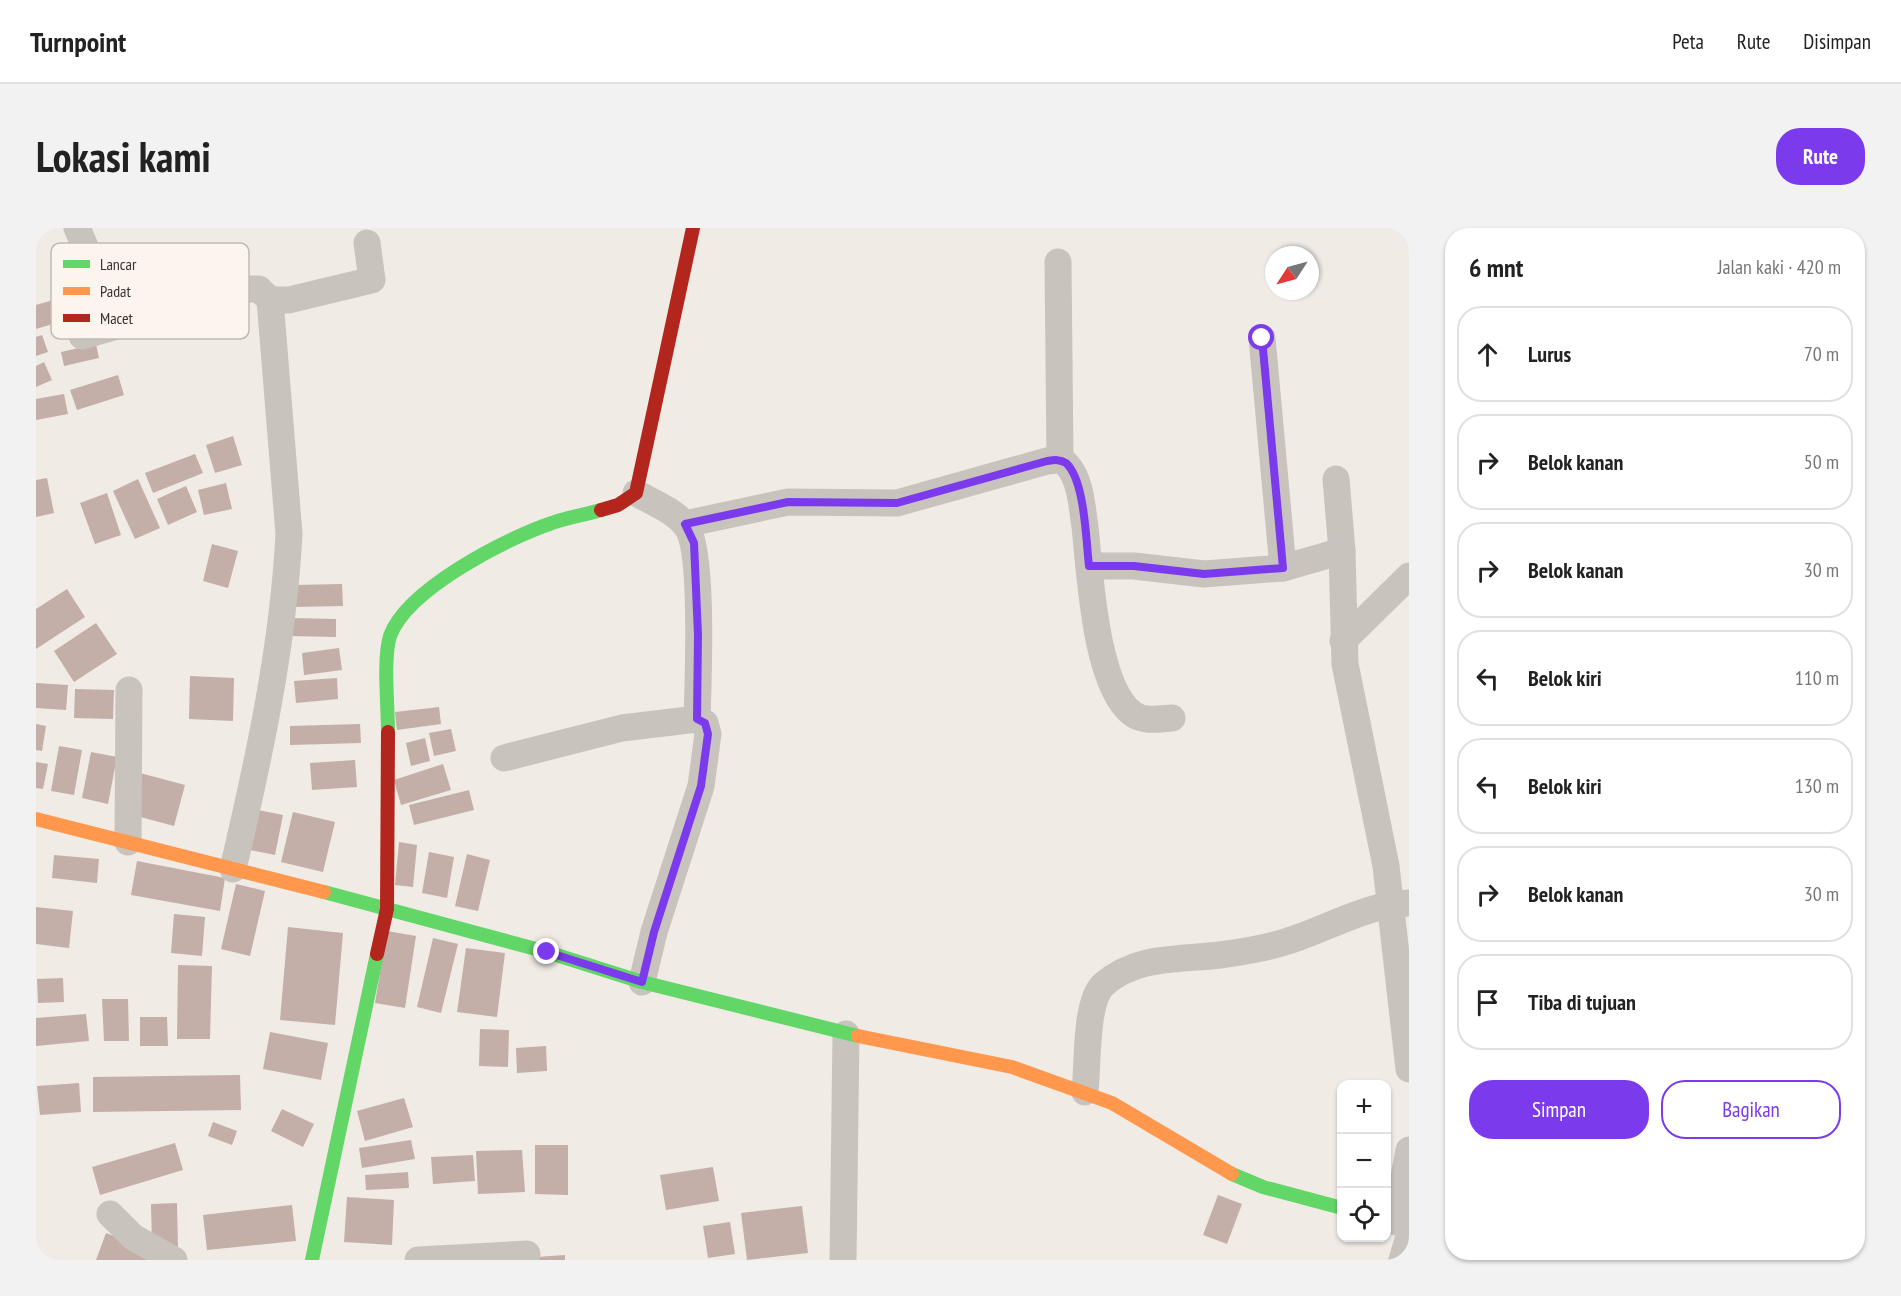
<!DOCTYPE html>
<html lang="id">
<head>
<meta charset="utf-8">
<style>
  :root { --surface:#fff; --page:#f2f2f2; --text:#222; --muted:#767676; --line:#e0e0e0; --accent:#7c3aed }
  body { margin:0; font-family:"PT Sans Narrow",sans-serif; background:var(--page); color:var(--text) }
  .controls { position:absolute; right:18px; bottom:18px; display:grid; overflow:hidden; border-radius:12px; box-shadow:0 2px 4px #0004 }
  .controls button { width:54px; height:54px; display:grid; place-items:center; padding:0; border:0; border-bottom:2px solid var(--line); background:var(--surface); color:var(--text); font:30px sans-serif }
  .compass { position:absolute; left:1229px; top:18px; width:54px; height:54px; border-radius:50%; background:var(--surface); box-shadow:0 2px 4px #0004; rotate:234deg }
  .stop { position:absolute; width:18px; height:18px; margin:-14px; border:4px solid #7c3aed; border-radius:50%; background:#fff }
  .stop.end { background:#7c3aed; border-color:#fff; box-shadow:0 2px 6px #0008 }
  .list { margin:0; padding:0; list-style:none }
  h2 { display:flex; justify-content:space-between; align-items:center; height:78px; margin:0; padding:0 24px; font-size:26px }
  h2 small { font-size:20px; font-weight:400; color:var(--muted) }
  .list li { display:grid; grid-template-columns:39px 1fr auto; gap:18px; align-items:center; box-sizing:border-box; height:96px; margin:0 12px 12px; padding:0 12px; border:2px solid var(--line); border-radius:24px }
  .list b { display:block; font-size:22px; white-space:nowrap }
  .list em { font-size:20px; font-style:normal; color:var(--muted) }
  .actions { display:flex; gap:12px; padding:18px 24px }
  .actions a { flex:1; padding:14px 0; border:2px solid var(--accent); border-radius:24px; text-align:center; font-size:21px; color:var(--accent) }
  .actions .main { background:var(--accent); color:#fff }
  .icon { flex:none; width:33px; height:33px; fill:none; stroke:currentColor; stroke-width:2; stroke-linecap:round; stroke-linejoin:round }
  .map { position:relative; flex:none; width:1373px; height:1032px; overflow:hidden; border-radius:24px }
  header { display:flex; align-items:center; gap:36px; box-sizing:border-box; height:84px; padding:0 30px; background:var(--surface); border-bottom:2px solid var(--line) }
  header strong { font-size:28px }
  nav { display:flex; gap:33px; margin-inline-start:auto; font-size:21px }
  .intro { display:flex; align-items:center; justify-content:space-between; box-sizing:border-box; height:144px; padding:0 36px }
  h1 { margin:0; font-size:42px }
  .button { padding:15px 27px; border-radius:24px; background:var(--accent); color:#fff; font-size:21px; font-weight:700 }
  main { display:flex; gap:36px; padding:0 36px }
  aside { flex:1; background:var(--surface); border-radius:24px; box-shadow:0 2px 4px #0004 }
  .map>svg:first-child { display:block }
</style>
</head>
<body>
<header>
<strong>Turnpoint</strong>
<nav><a>Peta</a><a>Rute</a><a>Disimpan</a></nav>
</header>
<div class="intro"><h1>Lokasi kami</h1><a class="button">Rute</a></div>
<main>
<div class="map">
<svg width="1373" height="1032" viewBox="0 0 1373 1032">
  <rect width="100%" height="100%" fill="#f0ebe5"/>
  <g fill="#c3afa7">
    <path d="M17,72l6,22 -23,7v-24z"/>
    <path d="M6,107l6,17 -12,4v-19z"/>
    <path d="M60,116l3,14 -35,8 -3,-14z"/>
    <path d="M8,134l8,18 -16,7v-21z"/>
    <path d="M82,147l6,20 -47,15 -7,-20z"/>
    <path d="M28,166l4,20 -32,6v-21z"/>
    <path d="M197,208l9,29 -27,8 -9,-28z"/>
    <path d="M159,226l8,19 -50,20 -8,-20z"/>
    <path d="M11,250l7,35 -18,4v-37z"/>
    <path d="M102,251l22,49 -25,11 -22,-48z"/>
    <path d="M190,255l6,26 -28,6 -6,-25z"/>
    <path d="M150,258l11,26 -29,13 -11,-26z"/>
    <path d="M71,265l14,42 -26,9 -15,-41z"/>
    <path d="M176,316l26,7 -10,37 -25,-7z"/>
    <path d="M306,356l1,22 -49,1v-22z"/>
    <path d="M31,361l18,28 -49,32v-40z"/>
    <path d="M254,390l46,1v18l-47,-1z"/>
    <path d="M60,395l21,31 -43,28 -20,-31z"/>
    <path d="M303,420l3,22 -38,5 -2,-22z"/>
    <path d="M154,448l44,2 -1,43 -44,-2z"/>
    <path d="M301,450l1,21 -42,4 -2,-22z"/>
    <path d="M0,455l32,2 -2,25 -30,-2z"/>
    <path d="M39,461l39,1 -1,29 -39,-1z"/>
    <path d="M403,479l2,17 -44,6 -2,-18z"/>
    <path d="M0,496l10,2 -4,25 -6,-1z"/>
    <path d="M324,496l1,19 -71,2v-19z"/>
    <path d="M415,501l5,22 -22,5 -5,-23z"/>
    <path d="M389,510l5,23 -19,5 -5,-23z"/>
    <path d="M23,518l23,4 -8,45 -23,-4z"/>
    <path d="M55,524l26,5 -9,47 -26,-6z"/>
    <path d="M319,532l2,27 -45,3 -2,-27z"/>
    <path d="M0,534l12,2 -5,25 -7,-1z"/>
    <path d="M407,536l8,26 -50,15 -7,-25z"/>
    <path d="M104,545l45,12 -11,41 -45,-12z"/>
    <path d="M433,562l5,20 -60,15 -5,-20z"/>
    <path d="M222,582l25,5 -8,40 -25,-5z"/>
    <path d="M257,584l42,10 -12,50 -42,-10z"/>
    <path d="M363,614l18,3 -4,42 -18,-2z"/>
    <path d="M393,624l25,5 -7,41 -25,-5z"/>
    <path d="M431,626l23,6 -12,51 -23,-5z"/>
    <path d="M18,627l45,4 -2,24 -45,-5z"/>
    <path d="M101,633l88,17 -5,33 -89,-16z"/>
    <path d="M200,656l29,7 -15,65 -29,-7z"/>
    <path d="M0,679l37,4 -4,37 -33,-4z"/>
    <path d="M138,686l31,3 -3,39 -31,-3z"/>
    <path d="M252,699l55,6 -8,92 -55,-5z"/>
    <path d="M351,703l29,5 -11,72 -30,-5z"/>
    <path d="M397,710l25,6 -17,69 -24,-6z"/>
    <path d="M430,720l39,5 -8,64 -40,-5z"/>
    <path d="M142,737l34,1 -2,73h-33z"/>
    <path d="M27,750l1,24 -26,1 -1,-24z"/>
    <path d="M66,771h26l1,42h-25z"/>
    <path d="M50,786l3,27 -53,5v-28z"/>
    <path d="M104,789h27l1,29h-28z"/>
    <path d="M444,801l29,1 -1,37 -29,-1z"/>
    <path d="M234,804l58,11 -7,37 -58,-11z"/>
    <path d="M510,818l1,25 -30,2 -1,-25z"/>
    <path d="M204,847l1,35 -148,2v-35z"/>
    <path d="M43,855l2,29 -41,3 -3,-29z"/>
    <path d="M368,870l9,29 -48,14 -8,-30z"/>
    <path d="M246,881l32,15 -11,23 -32,-16z"/>
    <path d="M177,894l24,9 -5,14 -24,-9z"/>
    <path d="M375,912l4,19 -53,9 -3,-20z"/>
    <path d="M139,915l8,27 -83,25 -8,-28z"/>
    <path d="M499,917h33v50l-33,-1z"/>
    <path d="M486,922l3,42 -47,2 -2,-43z"/>
    <path d="M437,927l2,26 -42,3 -2,-27z"/>
    <path d="M677,939l6,34 -53,9 -6,-35z"/>
    <path d="M372,944l1,16 -43,2 -1,-15z"/>
    <path d="M1182,967l24,9 -15,40 -24,-9z"/>
    <path d="M311,969l47,3 -2,45 -48,-3z"/>
    <path d="M141,975l1,44 -26,1 -1,-44z"/>
    <path d="M256,977l4,36 -89,9 -4,-35z"/>
    <path d="M766,978l6,47 -61,7 -6,-47z"/>
    <path d="M694,994l5,32 -27,4 -5,-32z"/>
    <path d="M70,1005l48,19 -3,8h-55z"/>
    <path d="M529,1027v5h-42v-2z"/>
  </g>
  <g fill="none" stroke-linecap="round" stroke-linejoin="round">
    <g stroke="#c9c3be" stroke-width="27">
      <path d="M41,0l42,97"/>
      <path d="M1022,34l2,198"/>
      <path d="M46,108l163,-47h14l11,11"/>
      <path d="M1226,110l21,230"/>
      <path d="M1300,251l6,72 3,113 41,202 23,203"/>
      <path d="M600,265c16,9 39,18 50,33 18,23 12,158 11,193"/>
      <path d="M649,296l103,-22 109,1 150,-42c8,-1 16,-2 21,5 13,15 14,42 17,61 5,45 10,160 48,187 11,8 26,5 39,4"/>
      <path d="M1053,338h45l70,8 79,-6 59,-17"/>
      <path d="M1307,413l66,-65"/>
      <path d="M468,530l118,-30 75,-9 8,4 3,11 -7,52 -47,146 -12,50"/>
      <path d="M92,614l1,-152"/>
      <path d="M197,641c26,-111 50,-221 56,-335l-19,-234h19l83,-20 -5,-37"/>
      <path d="M1049,864c3,-26 0,-90 18,-107 33,-30 77,-25 117,-30 22,-3 47,-7 68,-14 39,-12 79,-37 121,-38"/>
      <path d="M74,986l23,23 41,23"/>
      <path d="M1360,994l13,-72"/>
      <path d="M382,1032l109,-6"/>
      <path d="M807,1032l3,-226"/>
      <path d="M1366,1032l7,-24"/>
    </g>
    <g stroke="#63d668" stroke-width="14">
      <path d="M352,504c0,-26 -5,-74 2,-96 17,-47 117,-98 162,-113 16,-6 33,-8 49,-13"/>
      <path d="M288,664l223,60 95,30 216,54"/>
      <path d="M1196,946l31,13 79,21"/>
      <path d="M276,1032l65,-306"/>
    </g>
    <g stroke="#ff974d" stroke-width="14">
      <path d="M0,591l288,73"/>
      <path d="M822,808l154,31 100,36 120,71"/>
    </g>
    <g stroke="#b3261e" stroke-width="14">
      <path d="M565,282l17,-5 18,-12 57,-265"/>
      <path d="M341,726l10,-45 1,-177"/>
    </g>
  </g>
  <g fill="none" stroke-linecap="round" stroke-linejoin="round">
    <path stroke="#7c3aed" stroke-width="8" d="M511,724l95,30 12,-50 47,-146 7,-52 -3,-11 -8,-4 1,-84 -4,-92 -9,-19 103,-22 109,1 150,-42c7,-1 13,-2 19,2 19,17 20,78 23,103h45l70,8 79,-6 -21,-230"/>
  </g>
  <rect x="15" y="15" width="198" height="96" rx="9" fill="#fbf5ee" stroke="#c1bab4" stroke-width="1.5"/>
  <rect x="27" y="32" width="27" height="8" fill="#63d668"/>
  <rect x="27" y="59" width="27" height="8" fill="#ff974d"/>
  <rect x="27" y="86" width="27" height="8" fill="#b3261e"/>
  <g font-size="16" fill="#3b302b">
    <text x="64" y="42">Lancar</text>
    <text x="64" y="69">Padat</text>
    <text x="64" y="96">Macet</text>
  </g>
</svg>
<div class="controls">
<button>+</button>
<button>−</button>
<button><svg class="icon" aria-label="locate" viewBox="0 0 24 24"><circle cx="12" cy="12" r="6"/><path d="M12 2v4M12 18v4M2 12h4M18 12h4"/></svg></button>
</div>
<svg class="compass" viewBox="-18 -18 36 36"><path d="M0-13l5 13h-10z" fill="#e53935"/><path d="M0 13l5-13h-10z" fill="#767676"/></svg>
<div class="stop" style="left:1226px;top:110px"></div>
<div class="stop end" style="left:511px;top:724px"></div>
</div>
<aside>
<h2>6 mnt<small>Jalan kaki · 420 m</small></h2>
<ul class="list">
<li><svg class="icon" aria-label="ahead" viewBox="0 0 24 24"><path d="M12 20V5M6 11l6-6 6 6"/></svg><div><b>Lurus</b></div><em>70 m</em></li>
<li><svg class="icon" aria-label="right" viewBox="0 0 24 24"><path d="M7 20v-9h11M14 6l5 5-5 5"/></svg><div><b>Belok kanan</b></div><em>50 m</em></li>
<li><svg class="icon" aria-label="right" viewBox="0 0 24 24"><path d="M7 20v-9h11M14 6l5 5-5 5"/></svg><div><b>Belok kanan</b></div><em>30 m</em></li>
<li><svg class="icon" aria-label="left" viewBox="0 0 24 24"><path d="M17 20v-9H6M10 6l-5 5 5 5"/></svg><div><b>Belok kiri</b></div><em>110 m</em></li>
<li><svg class="icon" aria-label="left" viewBox="0 0 24 24"><path d="M17 20v-9H6M10 6l-5 5 5 5"/></svg><div><b>Belok kiri</b></div><em>130 m</em></li>
<li><svg class="icon" aria-label="right" viewBox="0 0 24 24"><path d="M7 20v-9h11M14 6l5 5-5 5"/></svg><div><b>Belok kanan</b></div><em>30 m</em></li>
<li><svg class="icon" aria-label="arrive" viewBox="0 0 24 24"><path d="M6 21V4h12l-3 4 3 4H6"/></svg><div><b>Tiba di tujuan</b></div></li>
</ul>
<div class="actions"><a class="main">Simpan</a><a>Bagikan</a></div>
</aside>
</main>
</body>
</html>
